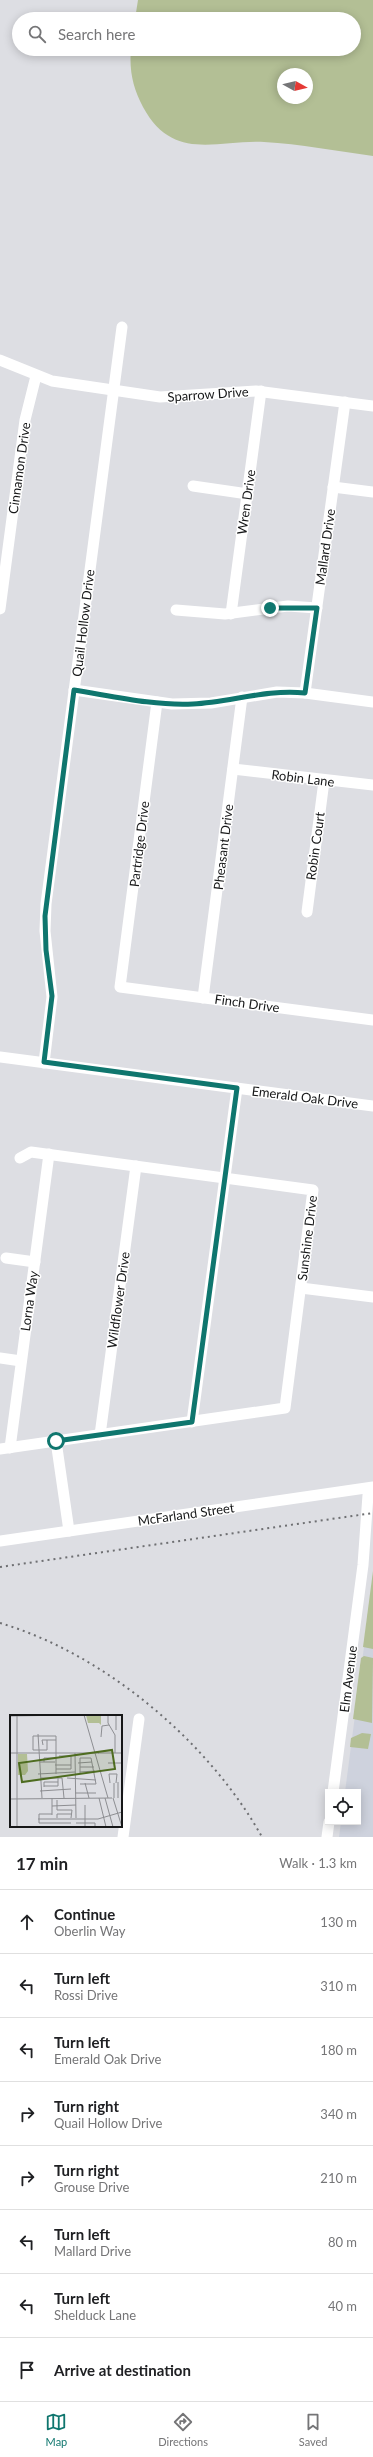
<!DOCTYPE html>
<html lang="en">
<head>
<meta charset="utf-8">
<style>
  :root { --surface:#fff; --page:#f2f2f2; --text:#202124; --muted:#757577; --line:#e0e0e0; --accent:#0f766e }
  body { margin:0; font-family:Lato,sans-serif; background:var(--page); color:var(--text) }
  .controls { position:absolute; right:12px; bottom:12px; display:grid; overflow:hidden; border-radius:0px; box-shadow:0 2px 10px #0003 }
  .controls button { width:36px; height:36px; display:grid; place-items:center; padding:0; border:0; border-bottom:1px solid var(--line); background:var(--surface); color:var(--text); font:20px sans-serif }
  .compass { position:absolute; left:277px; top:68px; width:36px; height:36px; border-radius:50%; background:var(--surface); box-shadow:0 2px 10px #0003; rotate:98deg }
  .stop { position:absolute; width:12px; height:12px; margin:-9px; border:3px solid #0f766e; border-radius:50%; background:#fff }
  .stop.end { background:#0f766e; border-color:#fff; box-shadow:0 1px 4px #0008 }
  .list { margin:0; padding:0; list-style:none }
  h2 { display:flex; justify-content:space-between; align-items:center; height:52px; margin:0; padding:0 16px; font-size:17px }
  h2 small { font-size:13px; font-weight:400; color:var(--muted) }
  .list li { display:grid; grid-template-columns:26px 1fr auto; gap:12px; align-items:center; box-sizing:border-box; height:64px; padding:0 16px; border-top:1px solid var(--line) }
  .list b { display:block; font-size:15px; white-space:nowrap }
  .list p { margin:0; font-size:13px; white-space:nowrap; color:var(--muted) }
  .list em { font-size:13px; font-style:normal; color:var(--muted) }
  .icon { flex:none; width:22px; height:22px; fill:none; stroke:currentColor; stroke-width:2; stroke-linecap:round; stroke-linejoin:round }
  .map { position:relative; flex:none; width:373px; height:1837px; overflow:hidden }
  .search { position:absolute; background:var(--surface); box-shadow:0 2px 10px #0003; left:12px; right:12px; top:12px; height:44px; display:flex; align-items:center; gap:10px; box-sizing:border-box; padding:0 14px; border-radius:22px; color:var(--muted); font-size:15px }
  .sheet { height:564px; background:var(--surface) }
  nav { display:flex; justify-content:space-around; align-items:center; box-sizing:border-box; height:56px; border-top:1px solid var(--line); background:var(--surface); font-size:11px; color:var(--muted) }
  nav a { display:grid; justify-items:center; gap:2px }
  nav .on { color:var(--accent) }
  .map>svg:first-child { display:block }
</style>
</head>
<body>
<div class="map">
<svg width="373" height="1837" viewBox="0 0 373 1837">
  <rect width="100%" height="100%" fill="#dddee3"/>
  <path fill="#ced2dd" d="M373,1578v259h-34l2,-15h17v-30h-13z"/>
  <g fill="#b3bf95" fill-rule="evenodd">
    <path d="M138,0h235v156c-36,-5 -73,-12 -109,-14 -49,-2 -91,20 -121,-35 -10,-19 -14,-36 -12,-58h223v-30h-219zM283,74h24v24h-24z"/>
    <path d="M373,1571v78l-10,-2z"/>
    <path d="M364,1656l9,2 -1,65 -19,-4 8,-61z"/>
    <path d="M362,1733l9,1 -3,15 -18,-2 1,-9z"/>
  </g>
  <g fill="none" stroke-linecap="round" stroke-linejoin="round">
    <g stroke="#fff" stroke-width="11">
      <path d="M0,360l52,21 108,16 96,-6 117,15"/>
      <path d="M193,486l55,8"/>
      <path d="M333,487l40,5"/>
      <path d="M0,609l25,-189 11,-44"/>
      <path d="M176,610l49,4 63,-8 29,2"/>
      <path d="M231,614l30,-223"/>
      <path d="M74,690l98,14 39,-1 66,-11 28,1 68,9"/>
      <path d="M305,693l40,-291"/>
      <path d="M157,702l-37,285 253,33"/>
      <path d="M233,769l140,16"/>
      <path d="M307,912l17,-131"/>
      <path d="M203,998l39,-301"/>
      <path d="M0,1057l373,49"/>
      <path d="M44,1063l8,-66 -7,-66 1,-27 76,-577"/>
      <path d="M6,1258l29,4"/>
      <path d="M301,1288l72,9"/>
      <path d="M0,1358l21,3"/>
      <path d="M192,1422l45,-334"/>
      <path d="M100,1435l36,-269"/>
      <path d="M56,1441l13,90"/>
      <path d="M10,1448l39,-294"/>
      <path d="M0,1449l285,-41 28,-218 -282,-38 -11,6"/>
      <path d="M0,1541l373,-54"/>
      <path d="M333,1792l30,-227 5,-70 5,-7"/>
      <path d="M123,1837l16,-118"/>
      <path d="M327,1837l2,-15"/>
    </g>
    <g stroke="#6e6f72" stroke-width="2" stroke-dasharray="2 4" stroke-linecap="butt">
      <path d="M0,1567l373,-54"/>
      <path d="M0,1623c105,31 209,119 262,214"/>
    </g>
  </g>
  <g fill="none" stroke-linecap="round" stroke-linejoin="round">
    <path stroke="#0f766e" stroke-width="5" d="M56,1441l136,-19 45,-334 -193,-26 8,-66 -6,-46 -1,-34 29,-226c38,6 80,16 119,14 38,-2 73,-15 112,-11l12,-85h-47"/>
  </g>
  <g text-anchor="middle" dominant-baseline="central" stroke-width="3" stroke-linejoin="round" paint-order="stroke">
    <g font-size="13" fill="#161718" stroke="#fff">
      <text transform="translate(208 394) rotate(-4)">Sparrow Drive</text>
      <text transform="translate(19 468) rotate(-82)">Cinnamon Drive</text>
      <text transform="translate(246 502) rotate(-82)">Wren Drive</text>
      <text transform="translate(325 547) rotate(-82)">Mallard Drive</text>
      <text transform="translate(83 623) rotate(-83)">Quail Hollow Drive</text>
      <text transform="translate(303 778) rotate(7)">Robin Lane</text>
      <text transform="translate(139 844) rotate(-83)">Partridge Drive</text>
      <text transform="translate(315 846) rotate(-82)">Robin Court</text>
      <text transform="translate(223 847) rotate(-83)">Pheasant Drive</text>
      <text transform="translate(247 1003) rotate(8)">Finch Drive</text>
      <text transform="translate(305 1097) rotate(7)">Emerald Oak Drive</text>
      <text transform="translate(307 1238) rotate(-83)">Sunshine Drive</text>
      <text transform="translate(118 1300) rotate(-82)">Wildflower Drive</text>
      <text transform="translate(29 1301) rotate(-82)">Lorna Way</text>
      <text transform="translate(186 1514) rotate(-8)">McFarland Street</text>
      <text transform="translate(348 1679) rotate(-83)">Elm Avenue</text>
    </g>
  </g>
  <g transform="translate(10 1715)">
    <rect width="112" height="112" fill="#dddee3"/>
    <path d="M76,0h15v10l-2,-2h-11zM8,39h9l1,17 -3,4h-7z" fill="#b3bf95"/>
    <path fill="none" stroke="#8d8e92" stroke-width="1" d="M74,0l24,83M98,0v8l7,12v18M0,1l61,-1M106,1v14M28,19l4,64M91,22l1,-11 7,-1M37,25v10h-14v-14h23v38M33,30l-1,-5h14M0,38h89M65,38l1,65M88,38h24M30,47h15M34,47v-4h11M68,48l14,-1M98,48h14M45,50h16M70,52h14M46,54h15v-13h-12M70,57l15,-1M28,59l37,-2M31,63h21l2,20M57,63l29,2M108,67v16M75,68l4,15M100,68l-1,-9h8l-1,9M104,68v15M70,69h16l-5,-26h-11v15M34,71h14v-8M34,72v-5h14M30,76l31,-2M65,78h21M42,83v17M89,83l7,29M95,83l8,29M103,83l9,29M0,84l102,-1M47,85v10h15l-1,8M75,90v22M42,91l24,-1M42,99h-13v9h32M47,103v-4h14M28,104h60l24,-7M66,108h19v4M7,112v-112"/>
    <path fill="#4e6c20" fill-opacity="0.15" stroke="#4e6c20" stroke-width="2" d="M102,35l3,19 -93,13 -3,-19z"/>
    <rect width="112" height="112" fill="none" stroke="#161718" stroke-width="2"/>
  </g>
</svg>
<div class="controls">
<button><svg class="icon" aria-label="locate" viewBox="0 0 24 24"><circle cx="12" cy="12" r="6"/><path d="M12 2v4M12 18v4M2 12h4M18 12h4"/></svg></button>
</div>
<svg class="compass" viewBox="-18 -18 36 36"><path d="M0-13l5 13h-10z" fill="#e53935"/><path d="M0 13l5-13h-10z" fill="#757577"/></svg>
<div class="stop" style="left:56px;top:1441px"></div>
<div class="stop end" style="left:270px;top:608px"></div>
<div class="search"><svg class="icon" aria-label="search" viewBox="0 0 24 24"><circle cx="10" cy="10" r="6"/><path d="M15 15l6 6"/></svg>Search here</div>
</div>
<section class="sheet">
<h2>17 min<small>Walk · 1.3 km</small></h2>
<ul class="list">
<li><svg class="icon" aria-label="ahead" viewBox="0 0 24 24"><path d="M12 20V5M6 11l6-6 6 6"/></svg><div><b>Continue</b><p>Oberlin Way</p></div><em>130 m</em></li>
<li><svg class="icon" aria-label="left" viewBox="0 0 24 24"><path d="M17 20v-9H6M10 6l-5 5 5 5"/></svg><div><b>Turn left</b><p>Rossi Drive</p></div><em>310 m</em></li>
<li><svg class="icon" aria-label="left" viewBox="0 0 24 24"><path d="M17 20v-9H6M10 6l-5 5 5 5"/></svg><div><b>Turn left</b><p>Emerald Oak Drive</p></div><em>180 m</em></li>
<li><svg class="icon" aria-label="right" viewBox="0 0 24 24"><path d="M7 20v-9h11M14 6l5 5-5 5"/></svg><div><b>Turn right</b><p>Quail Hollow Drive</p></div><em>340 m</em></li>
<li><svg class="icon" aria-label="right" viewBox="0 0 24 24"><path d="M7 20v-9h11M14 6l5 5-5 5"/></svg><div><b>Turn right</b><p>Grouse Drive</p></div><em>210 m</em></li>
<li><svg class="icon" aria-label="left" viewBox="0 0 24 24"><path d="M17 20v-9H6M10 6l-5 5 5 5"/></svg><div><b>Turn left</b><p>Mallard Drive</p></div><em>80 m</em></li>
<li><svg class="icon" aria-label="left" viewBox="0 0 24 24"><path d="M17 20v-9H6M10 6l-5 5 5 5"/></svg><div><b>Turn left</b><p>Shelduck Lane</p></div><em>40 m</em></li>
<li><svg class="icon" aria-label="arrive" viewBox="0 0 24 24"><path d="M6 21V4h12l-3 4 3 4H6"/></svg><div><b>Arrive at destination</b></div></li>
</ul>
</section>
<nav>
<a class="on"><svg class="icon" aria-label="map" viewBox="0 0 24 24"><path d="M3 6l6-2 6 2 6-2v14l-6 2-6-2-6 2zM9 4v14M15 6v14"/></svg>Map</a>
<a><svg class="icon" aria-label="directions" viewBox="0 0 24 24"><path d="M12 3l9 9-9 9-9-9zM9 14v-3h6M13 9l2 2-2 2"/></svg>Directions</a>
<a><svg class="icon" aria-label="saved" viewBox="0 0 24 24"><path d="M7 4h10v16l-5-4-5 4z"/></svg>Saved</a>
</nav>
</body>
</html>
